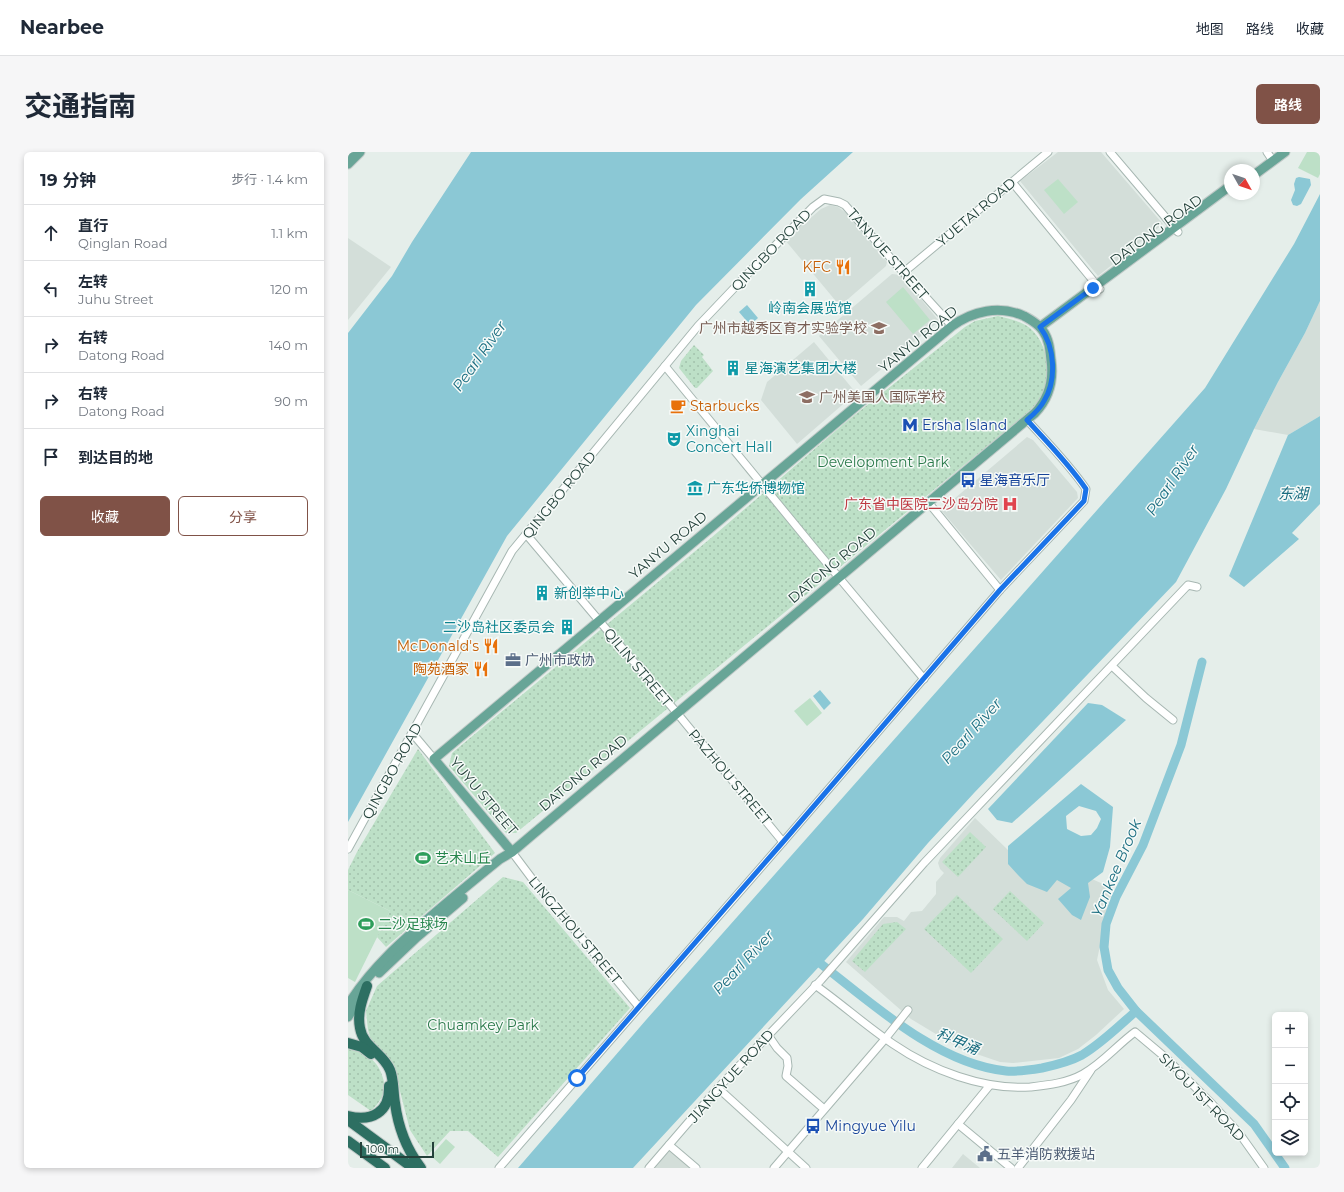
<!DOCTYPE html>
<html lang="zh">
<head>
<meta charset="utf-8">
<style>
  :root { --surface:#fff; --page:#f6f6f7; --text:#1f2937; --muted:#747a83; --line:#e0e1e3; --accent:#805247 }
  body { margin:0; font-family:Montserrat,"Noto Sans SC",sans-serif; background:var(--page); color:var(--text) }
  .controls { position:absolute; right:12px; bottom:12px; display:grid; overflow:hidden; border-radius:6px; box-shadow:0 2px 6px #0003 }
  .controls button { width:36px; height:36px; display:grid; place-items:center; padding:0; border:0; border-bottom:1px solid var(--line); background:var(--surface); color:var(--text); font:20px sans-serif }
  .compass { position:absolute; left:876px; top:12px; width:36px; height:36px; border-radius:50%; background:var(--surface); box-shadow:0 2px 6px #0003; rotate:130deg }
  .scale { position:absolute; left:12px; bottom:10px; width:74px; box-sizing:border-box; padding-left:4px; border:2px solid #23413a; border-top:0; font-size:11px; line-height:14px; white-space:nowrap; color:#23413a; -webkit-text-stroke:3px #f6faf8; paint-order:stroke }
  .stop { position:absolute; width:12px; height:12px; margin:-9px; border:3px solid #1a73e8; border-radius:50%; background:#fff }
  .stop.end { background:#1a73e8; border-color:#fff; box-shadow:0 1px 4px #0008 }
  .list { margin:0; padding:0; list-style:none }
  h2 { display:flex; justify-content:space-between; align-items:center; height:52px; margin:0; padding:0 16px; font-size:17px }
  h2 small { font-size:13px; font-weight:400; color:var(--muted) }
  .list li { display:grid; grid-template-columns:26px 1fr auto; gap:12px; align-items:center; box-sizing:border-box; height:56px; padding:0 16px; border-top:1px solid var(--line) }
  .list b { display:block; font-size:15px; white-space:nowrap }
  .list p { margin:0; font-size:13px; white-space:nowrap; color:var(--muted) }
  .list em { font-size:13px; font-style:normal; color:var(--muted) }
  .actions { display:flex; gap:8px; padding:12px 16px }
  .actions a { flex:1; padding:9px 0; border:1px solid var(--accent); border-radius:6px; text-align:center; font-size:14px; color:var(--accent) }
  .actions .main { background:var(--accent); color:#fff }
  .icon { flex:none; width:22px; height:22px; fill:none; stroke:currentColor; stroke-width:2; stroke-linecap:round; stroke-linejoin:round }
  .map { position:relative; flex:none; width:972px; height:1016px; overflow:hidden; border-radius:6px }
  header { display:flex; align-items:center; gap:24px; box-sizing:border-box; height:56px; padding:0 20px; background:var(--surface); border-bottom:1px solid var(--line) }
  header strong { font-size:19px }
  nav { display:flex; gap:22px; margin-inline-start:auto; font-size:14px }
  .intro { display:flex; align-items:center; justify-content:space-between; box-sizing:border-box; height:96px; padding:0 24px }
  h1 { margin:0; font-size:28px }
  .button { padding:10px 18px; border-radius:6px; background:var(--accent); color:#fff; font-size:14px; font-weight:700 }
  main { display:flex; gap:24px; padding:0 24px }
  aside { flex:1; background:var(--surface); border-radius:6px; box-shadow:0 2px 6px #0003 }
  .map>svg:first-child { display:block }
</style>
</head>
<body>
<header>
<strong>Nearbee</strong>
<nav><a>地图</a><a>路线</a><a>收藏</a></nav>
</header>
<div class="intro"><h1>交通指南</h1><a class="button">路线</a></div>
<main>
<aside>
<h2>19 分钟<small>步行 · 1.4 km</small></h2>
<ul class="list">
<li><svg class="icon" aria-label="ahead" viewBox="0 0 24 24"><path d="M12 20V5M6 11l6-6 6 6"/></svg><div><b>直行</b><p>Qinglan Road</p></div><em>1.1 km</em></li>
<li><svg class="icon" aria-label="left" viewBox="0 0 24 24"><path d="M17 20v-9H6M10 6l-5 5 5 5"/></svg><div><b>左转</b><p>Juhu Street</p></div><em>120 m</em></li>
<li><svg class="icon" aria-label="right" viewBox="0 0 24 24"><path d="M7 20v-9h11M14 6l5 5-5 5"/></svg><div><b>右转</b><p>Datong Road</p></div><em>140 m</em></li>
<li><svg class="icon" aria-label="right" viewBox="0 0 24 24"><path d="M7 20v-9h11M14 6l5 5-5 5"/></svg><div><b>右转</b><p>Datong Road</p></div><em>90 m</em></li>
<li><svg class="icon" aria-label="arrive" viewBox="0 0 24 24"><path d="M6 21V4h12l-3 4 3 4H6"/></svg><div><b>到达目的地</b></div></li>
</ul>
<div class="actions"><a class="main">收藏</a><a>分享</a></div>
</aside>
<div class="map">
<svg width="972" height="1016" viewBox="0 0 972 1016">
  <defs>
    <pattern id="green-dots" width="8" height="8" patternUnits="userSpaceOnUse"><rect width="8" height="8" fill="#bde0c7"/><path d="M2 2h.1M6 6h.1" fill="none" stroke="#a2c1ac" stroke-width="1.8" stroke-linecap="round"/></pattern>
  </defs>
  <rect width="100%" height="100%" fill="#e5eeea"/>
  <g fill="#d3ded9">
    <path d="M710,0h43l62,72 -65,52 -78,-95z"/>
    <path d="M482,53l8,2 8,6 41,49 -1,4 -46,40 -55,-66 36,-31z"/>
    <path d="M0,86l43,29 -43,53z"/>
    <path d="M544,122l9,1 38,46 -78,65 -42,-50z"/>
    <path d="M972,149v115l-32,19 -34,-6 24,-47 27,-49z"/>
    <path d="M466,190l42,51 -59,51 -36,-44 6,-18z"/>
    <path d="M679,285l6,3 44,52 1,6 -77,82 -60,-70z"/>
    <path d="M627,666l32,31 11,14 39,11 35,5 20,9 -15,72 11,30 16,19 -28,26 -18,14 -19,9 -46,5 -13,-1 -41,-14 -48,-29 -65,-57 38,-45h13l7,4 7,-9 11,-1 14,-17v-12l8,-9 -4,-4 -2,-6 2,-5z"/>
    <path d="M322,998l21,18h-37z"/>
    <path d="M615,1002l17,14h-28z"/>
  </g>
  <g fill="url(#green-dots)">
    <path d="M650,164c11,3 23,5 32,12 17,15 22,43 14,63 -4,10 -12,17 -19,24l-509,418h-10l-57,-67 3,-13 259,-215 135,-116 119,-95 10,-6z"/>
    <path d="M346,193l10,10 -2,2 11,14 -16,17h-2l-16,-20 2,-7z"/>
    <path d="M70,597l77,104 -109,94 -9,-10 13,-26 -42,-21v-20l9,-18z"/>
    <path d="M622,680l16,15 -28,30 -16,-15z"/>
    <path d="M155,725l20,5 107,126 -132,149 -30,-26h-18l-23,25 -17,-26 -17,-66 -21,-21 -4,-13 -2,-19 11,-25z"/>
    <path d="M662,739l34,32 -17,18 -34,-32z"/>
    <path d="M609,743l46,44 -32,34 -47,-44z"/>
    <path d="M549,770l9,7 -41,43 -13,-11 31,-37z"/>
    <path d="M0,896c19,4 32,14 36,34 0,3 1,6 0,9 -2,8 -7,14 -13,20l-23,-16z"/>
  </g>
  <g fill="#bde0c7">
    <path d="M959,0h13v22l-2,4 -20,-10z"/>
    <path d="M710,27l20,23 -14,12 -20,-24z"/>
    <path d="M555,135l27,33 -17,14 -27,-32z"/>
    <path d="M462,546l12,15 -15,13 -13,-15z"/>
    <path d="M0,738l42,21 -35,71 -7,-4z"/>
    <path d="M98,987l9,8 -15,17 -9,-8z"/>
  </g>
  <g fill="#8bc8d5" fill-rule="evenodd">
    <path d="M123,0h382l-52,47 -105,106 -189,231 -159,286v-489l44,-57 20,-34z"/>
    <path d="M951,25l11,2 1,6 -10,19 -4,2 -4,-1 -2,-5 4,-10 -1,-6 2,-6z"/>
    <path d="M972,42v107l-15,32 -27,49 -24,47 -28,60 -50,93 -202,211 -46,50 -65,76 -230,249h-115l128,-148 559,-632 89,-144z"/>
    <path d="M399,153l11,13 -8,7 -11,-13z"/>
    <path d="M972,264v88l-28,29 7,6 -55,48 -15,-11 59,-141z"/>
    <path d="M472,538l11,13 -7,7 -11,-14z"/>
    <path d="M740,551l14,2 24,15 -114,103 -15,-3 -9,-11z"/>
    <path d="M733,632l32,23 -3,40 -7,25 -15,11 2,14 -9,23 -9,-5 -14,-16 13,-11 -14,-8 -10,12 -20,-8 -9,-9 -10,-11v-18zM731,654l17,5 5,8 -4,9 -6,7 -10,1 -14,-7 -1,-13z"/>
  </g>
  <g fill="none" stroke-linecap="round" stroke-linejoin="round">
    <g stroke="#8bc8d5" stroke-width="9">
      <path d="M854,510l-21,83 -38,100 -27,52 -10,27 -2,23 4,23 10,18 18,23 118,113 31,44"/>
      <path d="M464,805c54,41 123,107 194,114 11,1 24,-1 36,-3 14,-3 27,-6 40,-13 20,-12 37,-29 54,-44"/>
    </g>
    <defs>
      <g id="minor">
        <path d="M762,0l68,80"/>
        <path d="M919,0l6,9"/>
        <path d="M664,30l88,107"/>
        <path d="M556,120l144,-120"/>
        <path d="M317,214l150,183 109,130"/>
        <path d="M580,350l72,88"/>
        <path d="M178,382l151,179 106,129"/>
        <path d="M764,514l34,32 27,22"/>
        <path d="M65,582l21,25"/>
        <path d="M0,697l164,-298 186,-225 59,-62 56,-57 11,-8 15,3 6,3 49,57 58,64"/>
        <path d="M164,700l21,28 106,127"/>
        <path d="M467,833c27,19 51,41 78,59 38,26 90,46 137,43 18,-2 37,-4 53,-13 20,-11 34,-29 52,-42l31,26 46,46 27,29 25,35"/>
        <path d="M420,883l9,13 10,10 1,8 -2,10 38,33"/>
        <path d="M370,936l88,80"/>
        <path d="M610,972l53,44"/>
        <path d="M321,993l27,23"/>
        <path d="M151,1016l284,-326 217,-252 84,-89 2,-12c-17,-25 -39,-47 -59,-69"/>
        <path d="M301,1016l69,-80 103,-108 103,-117 264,-278 9,2"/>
        <path d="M426,1016l111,-129 23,-29"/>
        <path d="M574,1016l68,-83"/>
        <path d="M670,1016l53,-68 20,-30"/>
      </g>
      <g id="major">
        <path d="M0,2l2,-2"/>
        <path d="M0,12l12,-12"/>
        <path d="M906,23l31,-23"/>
        <path d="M692,175l190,-141"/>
        <path d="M31,821l38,-36 46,-39"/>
        <path d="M0,853c23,-37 55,-65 88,-93 21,-18 43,-36 64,-53l12,-7 20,-17 503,-422c14,-15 19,-32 16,-53 -1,-10 -2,-21 -8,-29 -4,-7 -12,-11 -19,-15 -25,-11 -51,-5 -72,10l-518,433 78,93"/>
        <path d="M0,865l11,-18"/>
      </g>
      <g id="highway">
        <path d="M19,834c-5,14 -10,28 -7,42 3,19 23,25 30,42 4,10 3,22 5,33 3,23 12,47 26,65"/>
        <path d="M0,891l14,4 9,7"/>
        <path d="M0,964c24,6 42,-4 41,-30"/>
        <path d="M0,968l65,48"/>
        <path d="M0,989l37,27"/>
      </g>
    </defs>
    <use href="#minor" stroke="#a7b7b2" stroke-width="9"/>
    <use href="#major" stroke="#c1cac8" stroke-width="11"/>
    <use href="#highway" stroke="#c1cac8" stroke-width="12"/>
    <use href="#minor" stroke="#fff" stroke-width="7"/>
    <use href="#major" stroke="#68a597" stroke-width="9"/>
    <use href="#highway" stroke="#2d6f62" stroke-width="10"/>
  </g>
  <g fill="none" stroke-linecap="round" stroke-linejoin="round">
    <path stroke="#1a73e8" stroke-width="5" d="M229,926l206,-236 217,-252 84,-89 2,-12c-17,-25 -39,-47 -59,-69 7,-6 13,-11 17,-19 13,-21 11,-54 -4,-74l53,-39"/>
  </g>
  <defs>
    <symbol id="restaurant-bare" viewBox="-9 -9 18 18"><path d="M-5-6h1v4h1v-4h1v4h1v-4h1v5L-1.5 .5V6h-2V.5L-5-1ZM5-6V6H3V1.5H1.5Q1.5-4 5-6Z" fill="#e8710a" stroke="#f6faf8" stroke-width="2.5" paint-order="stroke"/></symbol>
    <symbol id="building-bare" viewBox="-9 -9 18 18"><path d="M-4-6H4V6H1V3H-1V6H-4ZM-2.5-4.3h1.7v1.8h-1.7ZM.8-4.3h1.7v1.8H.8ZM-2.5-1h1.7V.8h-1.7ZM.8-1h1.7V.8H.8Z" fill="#0f9aa8" stroke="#f6faf8" stroke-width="2.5" paint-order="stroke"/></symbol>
    <symbol id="school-bare" viewBox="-9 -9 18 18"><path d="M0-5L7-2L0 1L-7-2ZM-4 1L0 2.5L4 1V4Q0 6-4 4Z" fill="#8d6e63" stroke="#f6faf8" stroke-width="2.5" paint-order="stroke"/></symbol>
    <symbol id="cafe-bare" viewBox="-9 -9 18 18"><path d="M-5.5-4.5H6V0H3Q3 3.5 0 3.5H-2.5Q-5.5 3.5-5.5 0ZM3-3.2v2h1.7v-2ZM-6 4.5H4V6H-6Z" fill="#e8710a" stroke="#f6faf8" stroke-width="2.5" paint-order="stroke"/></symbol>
    <symbol id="metro-bare" viewBox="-9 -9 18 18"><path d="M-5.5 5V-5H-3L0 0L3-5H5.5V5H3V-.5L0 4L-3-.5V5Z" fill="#1a4fb4" stroke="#f6faf8" stroke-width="2.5" paint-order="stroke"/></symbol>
    <symbol id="theatre-bare" viewBox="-9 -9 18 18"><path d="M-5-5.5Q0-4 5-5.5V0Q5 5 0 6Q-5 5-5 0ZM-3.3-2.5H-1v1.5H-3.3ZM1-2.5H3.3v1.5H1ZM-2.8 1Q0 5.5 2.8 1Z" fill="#0f9aa8" stroke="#f6faf8" stroke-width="2.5" paint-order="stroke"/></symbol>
    <symbol id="bus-bare" viewBox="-9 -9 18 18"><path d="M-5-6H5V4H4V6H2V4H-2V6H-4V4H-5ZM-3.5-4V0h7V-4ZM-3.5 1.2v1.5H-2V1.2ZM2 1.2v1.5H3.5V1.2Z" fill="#1a4fb4" stroke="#f6faf8" stroke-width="2.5" paint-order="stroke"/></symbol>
    <symbol id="museum-bare" viewBox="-9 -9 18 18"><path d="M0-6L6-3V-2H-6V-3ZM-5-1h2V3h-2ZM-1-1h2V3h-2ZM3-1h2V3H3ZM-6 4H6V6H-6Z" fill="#0f9aa8" stroke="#f6faf8" stroke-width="2.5" paint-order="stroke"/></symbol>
    <symbol id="hospital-bare" viewBox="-9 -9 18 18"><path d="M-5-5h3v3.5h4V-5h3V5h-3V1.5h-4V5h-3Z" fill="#e0444e" stroke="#f6faf8" stroke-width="2.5" paint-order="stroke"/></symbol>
    <symbol id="office-bare" viewBox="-9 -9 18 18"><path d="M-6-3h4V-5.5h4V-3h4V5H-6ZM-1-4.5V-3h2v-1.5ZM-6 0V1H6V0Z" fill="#5c6f8a" stroke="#f6faf8" stroke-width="2.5" paint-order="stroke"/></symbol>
    <symbol id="stadium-bare" viewBox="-9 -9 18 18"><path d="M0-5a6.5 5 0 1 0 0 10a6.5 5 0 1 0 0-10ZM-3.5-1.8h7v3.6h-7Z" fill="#2e9e5b" stroke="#f6faf8" stroke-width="2.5" paint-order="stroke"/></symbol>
    <symbol id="civic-bare" viewBox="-9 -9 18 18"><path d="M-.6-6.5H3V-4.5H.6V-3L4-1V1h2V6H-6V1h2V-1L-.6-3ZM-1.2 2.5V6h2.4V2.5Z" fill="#5c6f8a" stroke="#f6faf8" stroke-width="2.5" paint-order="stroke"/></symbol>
  </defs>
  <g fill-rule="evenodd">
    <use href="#restaurant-bare" x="484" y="104" width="22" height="22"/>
    <use href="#building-bare" x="451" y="126" width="22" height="22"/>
    <use href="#school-bare" x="520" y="165" width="22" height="22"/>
    <use href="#building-bare" x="374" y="205" width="22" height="22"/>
    <use href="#school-bare" x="448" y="234" width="22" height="22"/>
    <use href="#cafe-bare" x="319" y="243" width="22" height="22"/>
    <use href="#metro-bare" x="551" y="262" width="22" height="22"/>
    <use href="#theatre-bare" x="315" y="276" width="22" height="22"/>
    <use href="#bus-bare" x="609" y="317" width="22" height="22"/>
    <use href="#museum-bare" x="336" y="325" width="22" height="22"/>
    <use href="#hospital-bare" x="651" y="341" width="22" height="22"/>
    <use href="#building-bare" x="183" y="430" width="22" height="22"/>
    <use href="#building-bare" x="208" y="464" width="22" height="22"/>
    <use href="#restaurant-bare" x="132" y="483" width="22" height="22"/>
    <use href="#office-bare" x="154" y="497" width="22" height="22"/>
    <use href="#restaurant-bare" x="122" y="506" width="22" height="22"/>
    <use href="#stadium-bare" x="64" y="695" width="22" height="22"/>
    <use href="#stadium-bare" x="7" y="761" width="22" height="22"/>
    <use href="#bus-bare" x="454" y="963" width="22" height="22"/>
    <use href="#civic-bare" x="626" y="991" width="22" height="22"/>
  </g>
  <g text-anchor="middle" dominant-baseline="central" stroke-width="3" stroke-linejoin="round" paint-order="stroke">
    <g font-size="14" fill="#23413a" stroke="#f6faf8">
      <text transform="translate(628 60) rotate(-40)">YUETAI ROAD</text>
      <text transform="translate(808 78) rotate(-36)">DATONG ROAD</text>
      <text transform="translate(423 98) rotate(-46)">QINGBO ROAD</text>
      <text transform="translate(540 102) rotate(49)">TANYUE STREET</text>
      <text transform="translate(570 187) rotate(-39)">YANYU ROAD</text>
      <text transform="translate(211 343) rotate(-51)">QINGBO ROAD</text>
      <text transform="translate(320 393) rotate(-40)">YANYU ROAD</text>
      <text transform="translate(484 413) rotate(-40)">DATONG ROAD</text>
      <text transform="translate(290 515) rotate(50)">QILIN STREET</text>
      <text transform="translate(44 619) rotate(-61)">QINGBO ROAD</text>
      <text transform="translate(235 621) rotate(-40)">DATONG ROAD</text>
      <text transform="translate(382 625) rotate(50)">PAZHOU STREET</text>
      <text transform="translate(136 644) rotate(50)">YUYU STREET</text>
      <text transform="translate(227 778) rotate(50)">LINGZHOU STREET</text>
      <text transform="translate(383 924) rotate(-48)">JIANGYUE ROAD</text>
      <text transform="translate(854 945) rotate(46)">SIYOU 1ST ROAD</text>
    </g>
    <g font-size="14" fill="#c56008" stroke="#f6faf8" text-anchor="end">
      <text x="483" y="115">KFC</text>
      <text x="342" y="254" text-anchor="start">Starbucks</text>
      <text x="131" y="494">McDonald's</text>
      <text x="121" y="517">陶苑酒家</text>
    </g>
    <g font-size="14" fill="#0d838f" stroke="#f6faf8" text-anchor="start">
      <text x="462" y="156" text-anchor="middle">岭南会展览馆</text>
      <text x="397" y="216">星海演艺集团大楼</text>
      <text x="338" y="279">Xinghai<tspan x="338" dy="16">Concert Hall</tspan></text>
      <text x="359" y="336">广东华侨博物馆</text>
      <text x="206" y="441">新创举中心</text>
      <text x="207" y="475" text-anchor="end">二沙岛社区委员会</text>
    </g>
    <g font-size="14" fill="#785e54" stroke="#f6faf8" text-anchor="end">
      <text x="519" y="176">广州市越秀区育才实验学校</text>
      <text x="471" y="245" text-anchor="start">广州美国人国际学校</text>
    </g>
    <g font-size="14" fill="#164399" stroke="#f6faf8" text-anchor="start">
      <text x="574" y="273">Ersha Island</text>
      <text x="632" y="328">星海音乐厅</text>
      <text x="477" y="974">Mingyue Yilu</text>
    </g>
    <g font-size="14" fill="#2b7a4b" stroke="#f6faf8">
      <text x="535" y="310">Development Park</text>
      <text x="135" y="873">Chuamkey Park</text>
    </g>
    <g font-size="14" fill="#be3a42" stroke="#f6faf8" text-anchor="end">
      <text x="650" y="352">广东省中医院二沙岛分院</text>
    </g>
    <g font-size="14" fill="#4e5e75" stroke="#f6faf8" text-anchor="start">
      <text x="177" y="508">广州市政协</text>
      <text x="649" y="1002">五羊消防救援站</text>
    </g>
    <g font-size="14" fill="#27864d" stroke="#f6faf8" text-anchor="start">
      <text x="87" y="706">艺术山丘</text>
      <text x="30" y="772">二沙足球场</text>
    </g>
    <g font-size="15" font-style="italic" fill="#1a6d80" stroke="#f6faf8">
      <text transform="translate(131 204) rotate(-55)">Pearl River</text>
      <text transform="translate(824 328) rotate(-56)">Pearl River</text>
      <text x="945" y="341">东湖</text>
      <text transform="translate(623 579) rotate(-48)">Pearl River</text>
      <text transform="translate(768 716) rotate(-67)">Yankee Brook</text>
      <text transform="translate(395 810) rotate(-47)">Pearl River</text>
      <text transform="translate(610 889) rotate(23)">科甲涌</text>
    </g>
  </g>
</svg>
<div class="controls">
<button>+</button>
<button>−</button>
<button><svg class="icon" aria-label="locate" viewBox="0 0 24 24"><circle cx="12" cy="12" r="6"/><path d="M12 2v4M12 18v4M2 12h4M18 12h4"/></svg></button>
<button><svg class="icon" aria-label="layers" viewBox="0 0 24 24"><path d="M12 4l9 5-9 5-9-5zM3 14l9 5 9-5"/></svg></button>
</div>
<svg class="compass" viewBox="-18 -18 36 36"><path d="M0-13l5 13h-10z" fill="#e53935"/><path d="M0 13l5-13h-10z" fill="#747a83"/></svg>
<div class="scale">100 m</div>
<div class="stop" style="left:229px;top:926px"></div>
<div class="stop end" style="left:745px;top:136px"></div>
</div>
</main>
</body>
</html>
